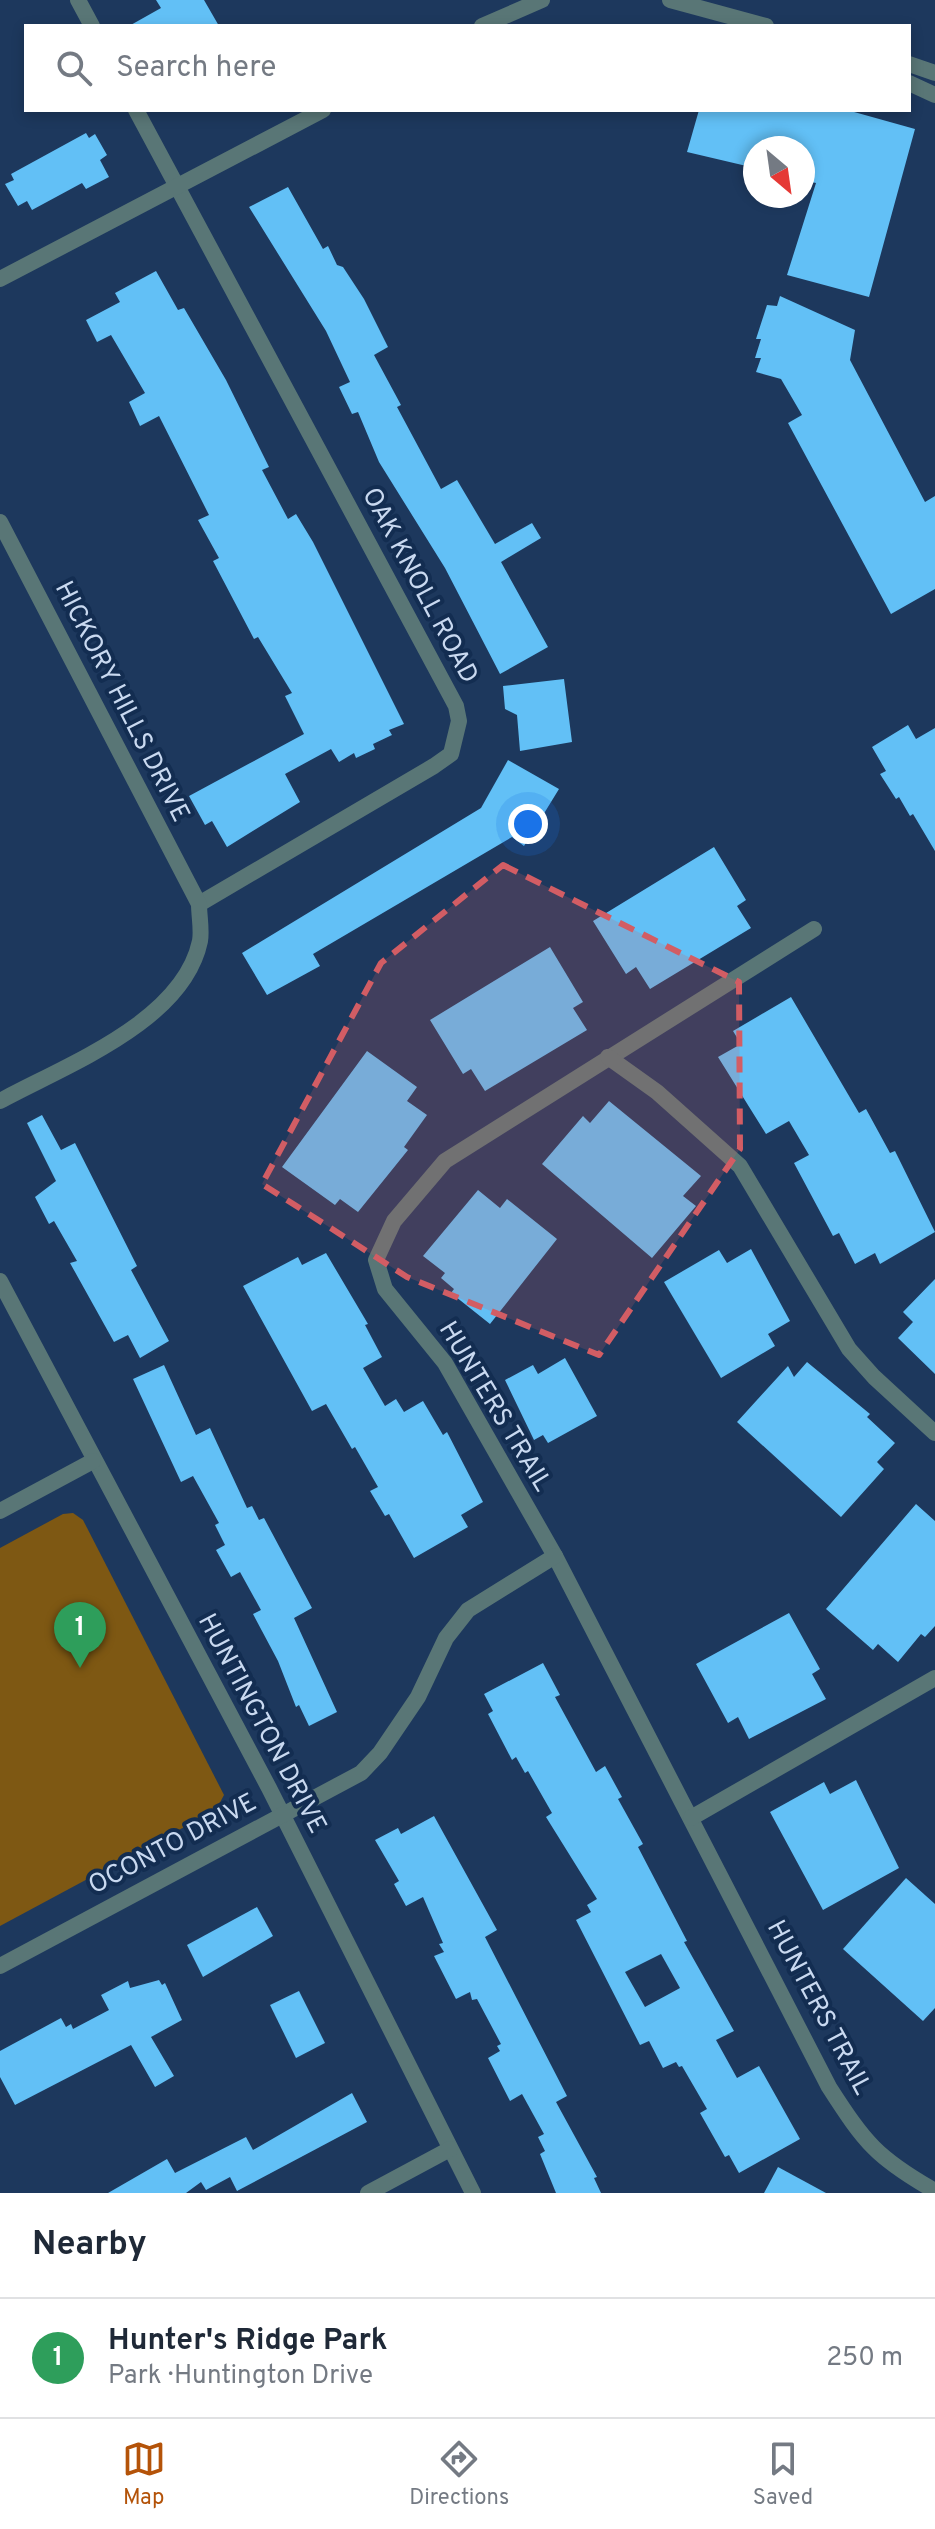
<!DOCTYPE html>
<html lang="en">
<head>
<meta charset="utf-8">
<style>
  :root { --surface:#fff; --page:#f2f2f3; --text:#1f2937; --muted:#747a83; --line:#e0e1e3; --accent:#b45309 }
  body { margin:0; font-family:Overpass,sans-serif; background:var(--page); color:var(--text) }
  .compass { position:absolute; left:743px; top:136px; width:72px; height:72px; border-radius:50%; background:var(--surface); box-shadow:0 4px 12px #0003; rotate:151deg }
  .you { position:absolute; left:528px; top:824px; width:28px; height:28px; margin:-20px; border:6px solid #fff; border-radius:50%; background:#1a73e8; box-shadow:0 0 0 12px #1a73e833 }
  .badge { display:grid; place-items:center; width:52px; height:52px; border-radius:50%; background:var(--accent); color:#fff; font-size:26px; font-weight:700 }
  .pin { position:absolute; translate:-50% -66px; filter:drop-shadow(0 2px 4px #0008) }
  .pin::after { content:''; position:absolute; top:42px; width:28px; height:24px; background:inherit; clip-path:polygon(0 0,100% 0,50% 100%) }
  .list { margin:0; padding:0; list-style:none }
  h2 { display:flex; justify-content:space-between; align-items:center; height:104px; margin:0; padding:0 32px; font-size:34px }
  h2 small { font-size:26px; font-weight:400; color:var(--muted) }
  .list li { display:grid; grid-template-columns:52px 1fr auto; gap:24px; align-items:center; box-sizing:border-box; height:120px; padding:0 32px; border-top:2px solid var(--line) }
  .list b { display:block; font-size:30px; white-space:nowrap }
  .list p { margin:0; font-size:26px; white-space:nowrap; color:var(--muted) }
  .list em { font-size:26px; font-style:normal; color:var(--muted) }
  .icon { flex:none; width:44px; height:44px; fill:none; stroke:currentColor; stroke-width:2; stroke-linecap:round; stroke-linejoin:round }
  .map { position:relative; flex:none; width:935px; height:2193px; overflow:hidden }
  .search { position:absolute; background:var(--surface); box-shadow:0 4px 12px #0003; left:24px; right:24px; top:24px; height:88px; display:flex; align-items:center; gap:20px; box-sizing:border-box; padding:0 28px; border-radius:0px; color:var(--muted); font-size:30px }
  .sheet { height:224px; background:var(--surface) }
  nav { display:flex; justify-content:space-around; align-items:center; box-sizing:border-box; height:112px; border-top:2px solid var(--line); background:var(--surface); font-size:22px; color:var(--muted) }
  nav a { display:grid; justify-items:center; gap:4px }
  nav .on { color:var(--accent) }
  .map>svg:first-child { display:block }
</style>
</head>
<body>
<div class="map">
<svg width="935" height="2193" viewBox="0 0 935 2193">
  <rect width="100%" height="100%" fill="#1d385d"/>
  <path fill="#7e5813" d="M73,1513l10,7 141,275 -8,15 -216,116v-378l63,-34z"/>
  <g fill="#62c0f6" fill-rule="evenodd">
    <path d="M156,0h48l15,26h-90l32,-18z"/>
    <path d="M699,110h148l68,19 -46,168 -82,-22 29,-92 -13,-3v-32h-48v20l-68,-16z"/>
    <path d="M86,133l3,5 6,-4 12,21 -7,5 9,17 -23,12 -4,-6 -50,27 -5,-9 -9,5 -13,-22 9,-4 -3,-6z"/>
    <path d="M288,187l35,62 5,-3 9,19 6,2 21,32 24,48 -14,8 27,50 -4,2 44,82 16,-9 38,64 37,-21 9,15 -40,24 47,85 -48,27 -55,-106 -66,-106 -21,-50 -6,2 -13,-27 11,-5 -24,-51 -77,-124z"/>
    <path d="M156,271l22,39 6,-2 42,72 43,87 -7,3 26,49 8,-5 17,28 91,182 -15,6 3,5 -19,9 2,5 -19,9 -2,-5 -15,9 -8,-13 -46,25 15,28 -73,45 -15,-26 -7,4 -16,-29 115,-62 -19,-38 7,-3 -34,-56 -4,2 -41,-78 6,-3 -21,-38 11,-5 -50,-99 -19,10 -11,-24 16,-9 -34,-58 -14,7 -11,-22 34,-18 -5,-9z"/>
    <path d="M780,296l75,34 -5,30 75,142 10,-6v93l-44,25 -103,-191 14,-8 -21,-36 -25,-7 5,-14h-6l6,-19h-5l11,-34 10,1z"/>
    <path d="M564,679l8,63 -52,9 -3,-36 -12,-6 -2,-23z"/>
    <path d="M908,725l8,14 19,-11v123l-22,-37 -3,2 -11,-19 -3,2 -16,-25 6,-3 -14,-24z"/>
    <path d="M508,760l51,29 -35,57 -12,-9 -199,117 7,12 -53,29 -25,-42 239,-145z"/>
    <path d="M714,847l32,53 -9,6 14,22 -101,61 -14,-22 -10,7 -33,-53z"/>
    <path d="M550,947l33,55 -10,6 14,22 -102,61 -14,-22 -8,5 -33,-54z"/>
    <path d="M791,997l68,116 7,-4 24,44 5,-2 40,81 -55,32 -5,-11 -20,11 -16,-31 -6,3 -39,-73 15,-8 -20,-34 -23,13 -48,-77 23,-13 -8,-13z"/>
    <path d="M367,1051l50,36 -10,14 20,14 -23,32 4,3 -50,62 -18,-13 -5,6 -53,-38z"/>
    <path d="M609,1101l92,75 -18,20 13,10 -44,52 -110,-94 41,-48 7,7z"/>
    <path d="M42,1115l19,35 14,-7 62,123 -6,4 38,71 -29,17 -12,-23 -14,7 -44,-79 7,-2 -23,-40 -5,3 -14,-27 21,-16 -29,-58z"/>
    <path d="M478,1190l22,18 7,-9 50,40 -67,85 -39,-31 3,-4 -13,-11 4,-5 -22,-17z"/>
    <path d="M751,1249l39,72 -22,13 7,12 -54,32 -57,-96 55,-32 8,13z"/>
    <path d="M326,1253l42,71 -3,1 17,32 -19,11 22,38 11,-7 8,13 19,-11 20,34 4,-3 36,70 -22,13 7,12 -54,31 -25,-44 -4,2 -15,-25 8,-4 -23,-40 -3,2 -26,-45 -14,7 -69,-125 55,-29 4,8z"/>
    <path d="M935,1279v95l-37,-36 15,-16 -10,-10z"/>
    <path d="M565,1358l32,58 -49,27 -5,-8 -9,5 -29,-60 28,-15 5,9z"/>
    <path d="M807,1362l63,52 -3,3 28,26 -18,19 7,7 -43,48 -104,-95 51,-56 6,11z"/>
    <path d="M164,1365l32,70 14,-7 37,80 5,-2 7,14 5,-2 48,90 -18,10 43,94 -28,14 -10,-21 -3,2 -18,-46 -25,-47 8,-4 -21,-38 -9,5 -15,-27 9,-5 -10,-20 4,-2 -26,-47 -12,6 -48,-103z"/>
    <path d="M916,1504l19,17v105l-10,11 -4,-3 -23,28 -20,-18 -5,6 -47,-41z"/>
    <path d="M789,1613l31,56 -8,5 14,25 -77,40 -11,-22 -10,6 -32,-59z"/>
    <path d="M543,1663l17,32 -5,2 41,75 9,-6 17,31 -4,2 25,45 -5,3 49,94 -3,1 50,89 -18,9 21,38 22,-12 41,73 -61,34 -10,-18 -4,2 -25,-44 7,-4 -25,-43 -3,1 -3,-5 -13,6 -14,-27 -9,4 -64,-125 15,-8 -4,-7 10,-6 -51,-82 6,-4 -24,-42 -3,2 -9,-16 -4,3 -24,-46 5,-3 -9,-17zM661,1954l19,34 -35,19 -20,-35z"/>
    <path d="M856,1780l43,88 -76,42 -53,-98 54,-30 6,12z"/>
    <path d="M434,1816l63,114 -12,7 82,159 -11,6 41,75 -3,1 7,15h-45l-16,-39 5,-3 -7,-14 6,-3 -22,-40 -12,7 -22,-43 12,-7 -3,-5 4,-2 -24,-45 -5,1 -2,-8 -14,7 -22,-43 10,-4 -5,-8 4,-1 -20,-46 -17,9 -12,-22 5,-3 -24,-41 23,-12 3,6z"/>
    <path d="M906,1878l29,26v104l-12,13 -80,-72z"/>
    <path d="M257,1907l16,29 -70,41 -16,-32z"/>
    <path d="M159,1980l3,5 3,-2 17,37 -31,17 23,39 -19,11 -24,-42 -116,60 -15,-28v-26l61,-33 5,9 5,-3 2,5 36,-19 -8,-15 27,-14 2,7z"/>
    <path d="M299,1991l26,52 -29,15 -26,-53z"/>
    <path d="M352,2093l15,29 -130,69 -7,-14 -24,13 -5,-8 -15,11h-78l59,-34 8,14 71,-36 7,13z"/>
    <path d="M778,2167l48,26h-62z"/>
  </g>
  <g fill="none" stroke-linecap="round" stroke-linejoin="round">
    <g stroke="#597676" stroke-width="16">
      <path d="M78,0l14,26"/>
      <path d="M670,0l96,26"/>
      <path d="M482,26l60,-26"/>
      <path d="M909,64l26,9"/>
      <path d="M909,83l26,12"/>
      <path d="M136,110l320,596 3,15 -8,33 -17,12 -235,138"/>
      <path d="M0,279l323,-169"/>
      <path d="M0,522l199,382c0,12 3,26 1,37 -17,81 -134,124 -200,160"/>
      <path d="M814,929l-369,232 -51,60 -18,39 9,29 60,74 110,193 274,531c36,56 48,71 106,104"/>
      <path d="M608,1057l49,35 83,74 109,183 25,28 61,56"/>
      <path d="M0,1281l269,507 204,405"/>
      <path d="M0,1511l93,-50"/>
      <path d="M691,1818l244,-140"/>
      <path d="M0,1966l361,-193 19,-20 38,-56 28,-59 22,-28 87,-54"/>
      <path d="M368,2193l82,-44"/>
    </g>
  </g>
  <path fill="#d25d64" fill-opacity="0.2" stroke="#d25d64" stroke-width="6" stroke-dasharray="16 10" stroke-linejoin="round" d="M503,865l236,117 1,167 -141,206 -192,-78 -145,-93 119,-221z"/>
  <g text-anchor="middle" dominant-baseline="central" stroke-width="8" stroke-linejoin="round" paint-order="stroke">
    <g font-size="26" fill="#c9d9f0" stroke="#132d51">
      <text transform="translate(419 586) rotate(62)">OAK KNOLL ROAD</text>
      <text transform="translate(121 702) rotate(63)">HICKORY HILLS DRIVE</text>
      <text transform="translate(494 1407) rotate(59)">HUNTERS TRAIL</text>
      <text transform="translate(261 1724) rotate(62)">HUNTINGTON DRIVE</text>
      <text transform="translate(173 1845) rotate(-28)">OCONTO DRIVE</text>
      <text transform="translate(818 2008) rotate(62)">HUNTERS TRAIL</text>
    </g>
  </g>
</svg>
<svg class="compass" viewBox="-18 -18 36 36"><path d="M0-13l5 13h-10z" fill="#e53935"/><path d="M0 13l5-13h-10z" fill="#747a83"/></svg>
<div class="you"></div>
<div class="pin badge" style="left:80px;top:1668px;background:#2e9e5b">1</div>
<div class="search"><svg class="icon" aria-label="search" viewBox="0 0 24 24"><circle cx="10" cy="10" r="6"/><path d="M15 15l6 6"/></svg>Search here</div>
</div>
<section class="sheet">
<h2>Nearby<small></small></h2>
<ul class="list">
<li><span class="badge" style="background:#2e9e5b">1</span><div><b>Hunter's Ridge Park</b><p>Park · Huntington Drive</p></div><em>250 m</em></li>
</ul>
</section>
<nav>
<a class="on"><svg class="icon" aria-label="map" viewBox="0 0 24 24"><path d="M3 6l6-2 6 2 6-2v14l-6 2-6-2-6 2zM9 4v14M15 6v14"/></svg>Map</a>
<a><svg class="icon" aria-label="directions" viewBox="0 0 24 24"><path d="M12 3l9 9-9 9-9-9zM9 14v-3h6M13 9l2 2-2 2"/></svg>Directions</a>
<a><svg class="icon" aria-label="saved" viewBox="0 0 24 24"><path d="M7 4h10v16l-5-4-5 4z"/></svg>Saved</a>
</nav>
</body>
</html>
